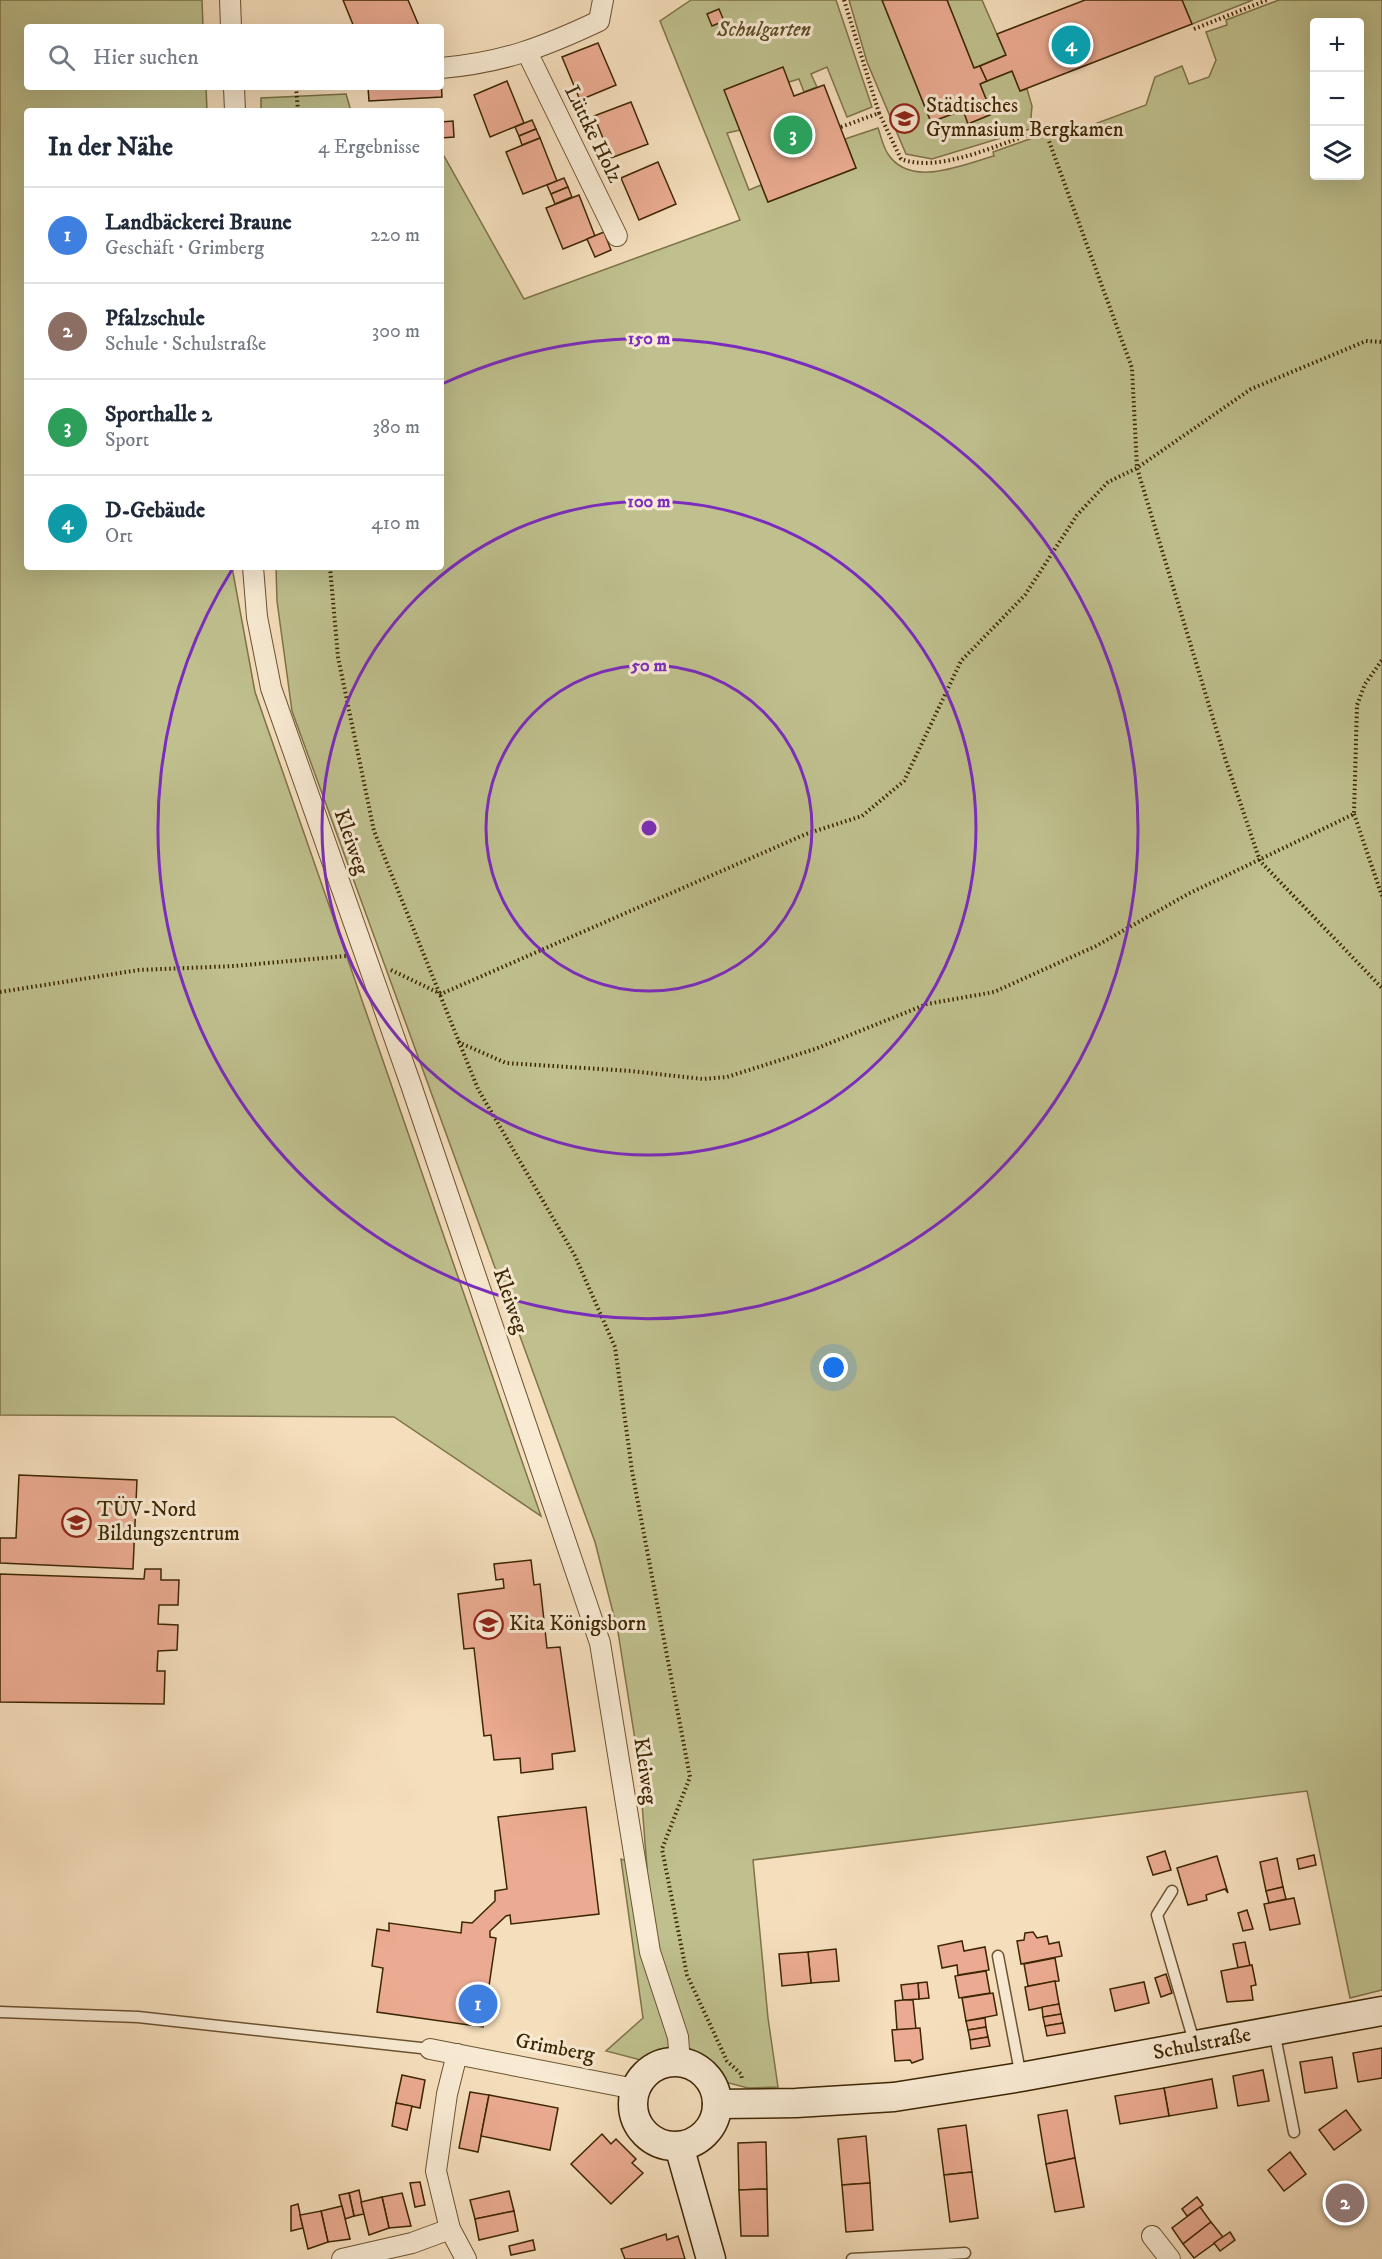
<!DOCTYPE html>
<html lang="de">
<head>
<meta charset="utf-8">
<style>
  :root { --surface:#fff; --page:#f6f6f7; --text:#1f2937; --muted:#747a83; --line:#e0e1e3; --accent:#b45309 }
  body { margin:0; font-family:"IM FELL DW Pica",serif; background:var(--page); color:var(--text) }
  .controls { position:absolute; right:18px; top:18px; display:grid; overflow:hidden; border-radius:6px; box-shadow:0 6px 24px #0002 }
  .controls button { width:54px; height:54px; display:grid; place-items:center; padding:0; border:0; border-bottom:2px solid var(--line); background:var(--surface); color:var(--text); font:30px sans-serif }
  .you { position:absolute; left:834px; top:1368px; width:21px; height:21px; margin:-15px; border:4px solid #fff; border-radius:50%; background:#1a73e8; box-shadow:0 0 0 9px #1a73e833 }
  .badge { display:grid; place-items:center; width:39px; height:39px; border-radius:50%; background:var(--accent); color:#fff; font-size:20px; font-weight:700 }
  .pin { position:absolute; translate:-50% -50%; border:3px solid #fff; box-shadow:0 2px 6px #0006 }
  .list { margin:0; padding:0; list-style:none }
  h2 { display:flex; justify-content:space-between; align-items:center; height:78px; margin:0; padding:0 24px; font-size:26px }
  h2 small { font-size:20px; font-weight:400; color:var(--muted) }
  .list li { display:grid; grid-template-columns:39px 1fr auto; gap:18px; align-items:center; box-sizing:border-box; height:96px; padding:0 24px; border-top:2px solid var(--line) }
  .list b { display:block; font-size:22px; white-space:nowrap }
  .list p { margin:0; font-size:20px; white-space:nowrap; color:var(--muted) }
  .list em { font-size:20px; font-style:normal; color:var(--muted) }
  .icon { flex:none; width:33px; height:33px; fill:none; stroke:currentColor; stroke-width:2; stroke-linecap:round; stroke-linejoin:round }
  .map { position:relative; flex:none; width:1382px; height:2259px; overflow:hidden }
  .search { position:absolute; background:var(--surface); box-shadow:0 6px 24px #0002; left:24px; top:24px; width:420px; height:66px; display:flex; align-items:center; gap:15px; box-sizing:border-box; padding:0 21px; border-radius:6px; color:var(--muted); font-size:22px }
  .panel { position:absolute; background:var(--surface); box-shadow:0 6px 24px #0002; left:24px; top:108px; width:420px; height:462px; border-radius:6px }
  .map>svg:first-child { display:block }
</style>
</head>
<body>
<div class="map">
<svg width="1382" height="2259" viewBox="0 0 1382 2259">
  <rect width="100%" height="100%" fill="#f5debc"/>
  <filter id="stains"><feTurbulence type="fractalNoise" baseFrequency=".00333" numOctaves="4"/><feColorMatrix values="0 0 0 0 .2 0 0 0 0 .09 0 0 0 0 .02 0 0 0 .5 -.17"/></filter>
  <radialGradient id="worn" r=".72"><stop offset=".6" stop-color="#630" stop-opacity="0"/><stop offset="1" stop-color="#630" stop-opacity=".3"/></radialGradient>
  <g fill="#bfc08e" stroke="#7e7348" stroke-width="1.5" fill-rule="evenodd">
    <path d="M0,0h202l1,27h-176v60h179l1,24h-180v456h205l23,125 286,824 -147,-99 -394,-2z"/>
    <path d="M691,0h145l36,107 -25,10 -20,-50 -16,7 6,13 -13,5 -5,-13 -10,3 -49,48 -13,3 22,57 12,-5 7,17 88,-34 -11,-29 33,-11c3,8 5,19 10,26 23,35 75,10 106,2l-1,-4 65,-23 2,-4 16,6 70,-26 9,-28 27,-11 7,18 20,-7 7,-17 -10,-28 21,-7 -1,-5 53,-20h103v1990l-32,8 -43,-207 -554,69 15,158 10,69 -30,1 -142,-37 37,-33 -22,-159 26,9 -8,-103 -21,-133 -23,-90 -303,-831 -15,-110 -1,-34h165v-411h3l80,143 216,-79 -80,-199zM1314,22h46v154h-46z"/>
    <path d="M849,0h33l49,122 32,-12 6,13 23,-9 -12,-30 32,-13 8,20 7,-2 5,17 -2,23 -98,30 -26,-5 -39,-92z"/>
    <path d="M947,0h35l24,55 -32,13z"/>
    <path d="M1182,0h71l-61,24z"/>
    <path d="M346,94l5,17h-90v-13z"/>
  </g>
  <g fill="#ebab92" stroke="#3d2603" stroke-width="1.5">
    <path d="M343,0h65l11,26 -65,1z"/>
    <path d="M882,0h65l27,68 6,-2 7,15 -7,3 12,30 -24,10 -5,-14 -32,12z"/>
    <path d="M1085,0h97l10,24 -172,67 -8,-20 -25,10 -7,-15 26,-11 -9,-21z"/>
    <path d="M719,9l5,12 -12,5 -5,-12z"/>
    <path d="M598,43l18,42 -36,15 -18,-43z"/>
    <path d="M783,67l11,29 30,-11 32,83 -88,34 -44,-112z"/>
    <path d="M441,79l1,18 -73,4 -1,-14h73z"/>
    <path d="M507,81l17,42 -34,14 -16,-42z"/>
    <path d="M631,102l17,42 -37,14 -17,-42z"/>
    <path d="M532,120l4,9 -17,7 -4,-9z"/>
    <path d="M453,121l1,16 -13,1v-16z"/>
    <path d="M536,129l4,9 -18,7 -3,-9z"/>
    <path d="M540,138l17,43 -34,13 -17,-42z"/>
    <path d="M658,162l18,42 -37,16 -18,-42z"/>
    <path d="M564,178l4,9 -17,7 -4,-9z"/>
    <path d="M568,187l4,10 -17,7 -4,-10z"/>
    <path d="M579,195l16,41 -32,13 -17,-41z"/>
    <path d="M604,232l7,18 -16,7 -8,-18z"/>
    <path d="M19,1475l118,5 -4,89 -133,-6v-25h16z"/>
    <path d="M531,1560l3,25 6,-1 7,64 13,-1 15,104 -23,3 1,15 -32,4 -1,-15 -26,2 -3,-25 -7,1 -10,-88 -10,1 -6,-55 46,-6 -1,-9 -7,1 -2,-16z"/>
    <path d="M145,1569h16v11h18l-1,25h-19l-1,19 20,1 -1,25 -19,1 -1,20h8l-1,33 -164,-2v-128l144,5z"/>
    <path d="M586,1807l13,107 -88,10 -1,-9 -4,1 -16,15v6l6,1 -13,89 -106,-15 6,-44 -11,-2 5,-37 12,2v-8l72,10 1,-11 10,1 23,-22v-10l12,-2 -9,-72z"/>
    <path d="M1165,1851l6,19 -18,5 -6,-18z"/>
    <path d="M1314,1855l2,10 -17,4 -2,-10z"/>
    <path d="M1217,1856l11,37 -3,-4 -19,6 1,5 -19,5 -11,-37z"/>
    <path d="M1277,1858l6,29 -17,4 -6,-29z"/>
    <path d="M1283,1887l3,12 -17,4 -3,-12z"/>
    <path d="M1294,1898l6,26 -30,6 -6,-26z"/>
    <path d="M1247,1910l6,19 -10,2 -5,-18z"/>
    <path d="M1033,1932l4,6 10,-2 2,8 10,-2 3,14 -41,8 -4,-23 7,-1 1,-7z"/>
    <path d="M962,1941l2,10 21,-4 4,23 -31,5 -1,-10 -15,3 -4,-22z"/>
    <path d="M1245,1942l5,24 -12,2 -5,-24z"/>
    <path d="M836,1949l3,32 -28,2 -3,-31z"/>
    <path d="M808,1952l3,31 -29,3 -3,-32z"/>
    <path d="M1055,1958l4,23 -31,5 -4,-22z"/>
    <path d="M1252,1965l4,20 -5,1 2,14 -26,2 -6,-31z"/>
    <path d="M986,1971l4,22 -31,5 -4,-22z"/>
    <path d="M1166,1974l6,19 -11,4 -6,-19z"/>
    <path d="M1055,1981l4,23 -30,6 -4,-23z"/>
    <path d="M927,1982l2,16 -10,1 -1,-16z"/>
    <path d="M1144,1982l5,21 -34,8 -5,-22z"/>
    <path d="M918,1983l1,16 -16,1 -2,-15z"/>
    <path d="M993,1993l4,22 -31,6 -4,-23z"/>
    <path d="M903,2000h10l3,29 -19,1 -2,-29z"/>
    <path d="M1059,2004l2,10 -18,3 -1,-10z"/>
    <path d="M1061,2014l2,9 -18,3 -2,-9z"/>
    <path d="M985,2018l1,9 -18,3 -2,-9z"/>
    <path d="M1063,2023l2,10 -18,3 -2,-10z"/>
    <path d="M986,2027l2,10 -18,3 -2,-10z"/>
    <path d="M920,2028l3,31 -11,4 -2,-3 -15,1 -3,-31z"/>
    <path d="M988,2037l2,9 -19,3 -1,-9z"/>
    <path d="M1382,2048v30l-24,4 -5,-29z"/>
    <path d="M1332,2057l5,31 -32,5 -5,-31z"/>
    <path d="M1263,2070l6,31 -31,5 -5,-30z"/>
    <path d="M402,2075l23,5 -5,28 -24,-5z"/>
    <path d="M1212,2079l5,29 -48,8 -5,-28z"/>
    <path d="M1164,2088l5,28 -49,8 -5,-28z"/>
    <path d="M470,2092l19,3 -11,57 -19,-4z"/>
    <path d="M489,2095l69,13 -8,42 -69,-14z"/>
    <path d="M396,2103l16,3 -5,24 -15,-4z"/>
    <path d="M1067,2110l8,48 -29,6 -8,-49z"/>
    <path d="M1346,2110l15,20 -27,20 -15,-20z"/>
    <path d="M966,2125l6,47 -28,3 -6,-46z"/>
    <path d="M602,2134l9,10 5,-5 20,20 -4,4 11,10 -32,31 -40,-40z"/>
    <path d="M866,2136l4,47 -28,2 -4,-46z"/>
    <path d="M766,2142l1,47 -28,1 -1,-47z"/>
    <path d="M1290,2152l16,22 -22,17 -16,-21z"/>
    <path d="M1075,2158l9,49 -29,5 -9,-48z"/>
    <path d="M972,2172l6,46 -28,4 -6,-47z"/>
    <path d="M420,2182l5,23 -10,2 -5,-24z"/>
    <path d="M870,2183l3,47 -27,2 -4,-47z"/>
    <path d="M767,2189l1,47h-27l-2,-46z"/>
    <path d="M359,2190l5,24 -10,2 -5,-23z"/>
    <path d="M509,2191l5,20 -39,8 -5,-19z"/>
    <path d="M349,2193l5,23 -9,3 -6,-24z"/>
    <path d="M402,2193l9,33 -22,2 -7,-31z"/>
    <path d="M382,2197l7,31 -20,7 -8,-33z"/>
    <path d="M1197,2197l6,8 -16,11 -5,-7z"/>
    <path d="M298,2204l5,24 -12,3v-25z"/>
    <path d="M342,2206l8,33 -22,3 -7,-31z"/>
    <path d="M1200,2207l11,15 -28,22 -11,-16z"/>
    <path d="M321,2211l7,31 -20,7 -8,-34z"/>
    <path d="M514,2211l4,20 -39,9 -4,-21z"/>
    <path d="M1211,2222l12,15 -29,21 -11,-14z"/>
    <path d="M1230,2232l5,8 -15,11 -6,-8z"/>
    <path d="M666,2234l1,6 11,-4 7,23h-60l-4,-10z"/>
    <path d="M533,2240l2,10 -24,5 -2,-9z"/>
  </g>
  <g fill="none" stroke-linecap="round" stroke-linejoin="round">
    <defs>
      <g id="lane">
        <path d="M1172,1891l-15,24 38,130"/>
        <path d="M998,1956l23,121"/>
        <path d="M0,2012l138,5 292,32"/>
        <path d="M1274,2031l20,101"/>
        <path d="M852,2259l113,-6"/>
      </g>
      <g id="street">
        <path d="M230,0l1,27"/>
        <path d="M527,52l90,184"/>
        <path d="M441,68c61,-5 103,-21 158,-47l4,-21"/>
        <path d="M234,87l1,24"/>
        <path d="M253,567l4,50 14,71 140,397 189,558 50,309 28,85 2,25"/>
        <path d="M430,2049l205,40"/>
        <path d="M457,2054l-10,40 -11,77 14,58 16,30"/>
        <path d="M1152,2236l18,23"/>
        <path d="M342,2259l70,-16 38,-14"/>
      </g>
      <g id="secondary">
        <circle cx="675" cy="2104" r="42"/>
        <path d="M717,2104l79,-1 98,-6 127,-20 361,-66"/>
        <path d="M679,2146l32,113"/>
      </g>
    </defs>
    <use href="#lane" stroke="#6b5431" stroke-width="13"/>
    <use href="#street" stroke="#6b5431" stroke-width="22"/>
    <use href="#secondary" stroke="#3d2603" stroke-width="31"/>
    <g stroke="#3d2603" stroke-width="4" stroke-dasharray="1.5 3" stroke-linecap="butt">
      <path d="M844,0l35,113"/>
      <path d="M1194,29l73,-29"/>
      <path d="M296,87l2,24"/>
      <path d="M841,127l38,-14 22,46c37,14 93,-13 130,-25"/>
      <path d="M1046,133l86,235 5,100 88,290 35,103 122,127"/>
      <path d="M330,567l8,90 36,174 104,258 97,167 40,91 17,124 58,306 -28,72 25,126 40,86 14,13 1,5"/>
      <path d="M1354,814l28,82"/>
      <path d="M391,970l50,24 365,-160 56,-18 42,-35 57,-120 64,-66 52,-80 31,-33 29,-14 114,-79 115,-48 16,1"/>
      <path d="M0,992l139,-22 95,-4 112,-10"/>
      <path d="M458,1042l48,21 125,8 72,8 24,-2 88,-28 112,-45 67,-12 102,-46 92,-52 166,-80 3,-109 8,-21 17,-24"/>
    </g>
    <use href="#lane" stroke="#f8ead3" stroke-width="10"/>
    <use href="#street" stroke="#f8ead3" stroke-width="20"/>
    <use href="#secondary" stroke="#f8ead3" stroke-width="28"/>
  </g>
  <g fill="none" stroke="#7b2cbf" stroke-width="3">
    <circle cx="649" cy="828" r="163"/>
    <circle cx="649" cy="828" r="327"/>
    <path d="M442 384A490 490 0 1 1 233 568"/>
  </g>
  <defs>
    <symbol id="school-ring" viewBox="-11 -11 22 22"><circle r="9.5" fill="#f8ead3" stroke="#8f2418" stroke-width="1.5"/><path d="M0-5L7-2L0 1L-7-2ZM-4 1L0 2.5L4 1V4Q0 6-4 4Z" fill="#8f2418"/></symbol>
  </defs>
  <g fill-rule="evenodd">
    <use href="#school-ring" x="888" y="102" width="33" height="33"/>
    <use href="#school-ring" x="60" y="1506" width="33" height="33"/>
    <use href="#school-ring" x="472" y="1608" width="33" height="33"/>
  </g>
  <g text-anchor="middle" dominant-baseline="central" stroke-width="6" stroke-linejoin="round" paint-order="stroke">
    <g font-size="21" font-style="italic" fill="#5e4c26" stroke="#f8ead3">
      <text x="764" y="30">Schulgarten</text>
    </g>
    <g font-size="21" fill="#3d2603" stroke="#f8ead3" text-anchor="start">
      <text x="926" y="106">Städtisches<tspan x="926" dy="24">Gymnasium Bergkamen</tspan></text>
      <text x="97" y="1510">TÜV-Nord<tspan x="97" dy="24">Bildungszentrum</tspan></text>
      <text x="509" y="1624">Kita Königsborn</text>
    </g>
    <g font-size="21" fill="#3d2603" stroke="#f8ead3">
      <text transform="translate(593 134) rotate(64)">Lüttke Holz</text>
      <text transform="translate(351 842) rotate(71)">Kleiweg</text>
      <text transform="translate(510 1301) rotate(71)">Kleiweg</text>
      <text transform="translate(645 1771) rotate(82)">Kleiweg</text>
      <text transform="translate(1202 2044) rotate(-11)">Schulstraße</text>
      <text transform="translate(555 2048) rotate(11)">Grimberg</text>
    </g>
  </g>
  <circle cx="649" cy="828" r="9" fill="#7b2cbf" stroke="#f8ead3" stroke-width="3"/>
  <g font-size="18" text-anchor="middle" font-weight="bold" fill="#7b2cbf" stroke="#f8ead3" stroke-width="6" stroke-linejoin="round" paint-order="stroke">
    <text x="649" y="344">150 m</text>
    <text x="649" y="507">100 m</text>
    <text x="649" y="671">50 m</text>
  </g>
  <rect width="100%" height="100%" filter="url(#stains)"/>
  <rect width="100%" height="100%" fill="url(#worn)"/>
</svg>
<div class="controls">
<button>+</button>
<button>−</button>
<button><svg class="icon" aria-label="layers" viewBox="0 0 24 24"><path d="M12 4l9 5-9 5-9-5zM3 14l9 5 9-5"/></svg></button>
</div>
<div class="you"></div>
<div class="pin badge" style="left:478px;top:2004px;background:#3f7fe0">1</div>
<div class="pin badge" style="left:1345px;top:2203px;background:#8d6e63">2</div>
<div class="pin badge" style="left:793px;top:135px;background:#2e9e5b">3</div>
<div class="pin badge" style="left:1071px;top:45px;background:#0f9aa8">4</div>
<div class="search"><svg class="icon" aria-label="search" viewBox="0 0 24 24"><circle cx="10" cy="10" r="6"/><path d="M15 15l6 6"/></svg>Hier suchen</div>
<section class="panel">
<h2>In der Nähe<small>4 Ergebnisse</small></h2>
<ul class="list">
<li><span class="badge" style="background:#3f7fe0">1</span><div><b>Landbäckerei Braune</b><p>Geschäft · Grimberg</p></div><em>220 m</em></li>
<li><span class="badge" style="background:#8d6e63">2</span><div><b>Pfalzschule</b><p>Schule · Schulstraße</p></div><em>300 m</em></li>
<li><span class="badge" style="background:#2e9e5b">3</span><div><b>Sporthalle 2</b><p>Sport</p></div><em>380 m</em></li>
<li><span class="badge" style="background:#0f9aa8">4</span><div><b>D-Gebäude</b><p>Ort</p></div><em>410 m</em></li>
</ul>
</section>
</div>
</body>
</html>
